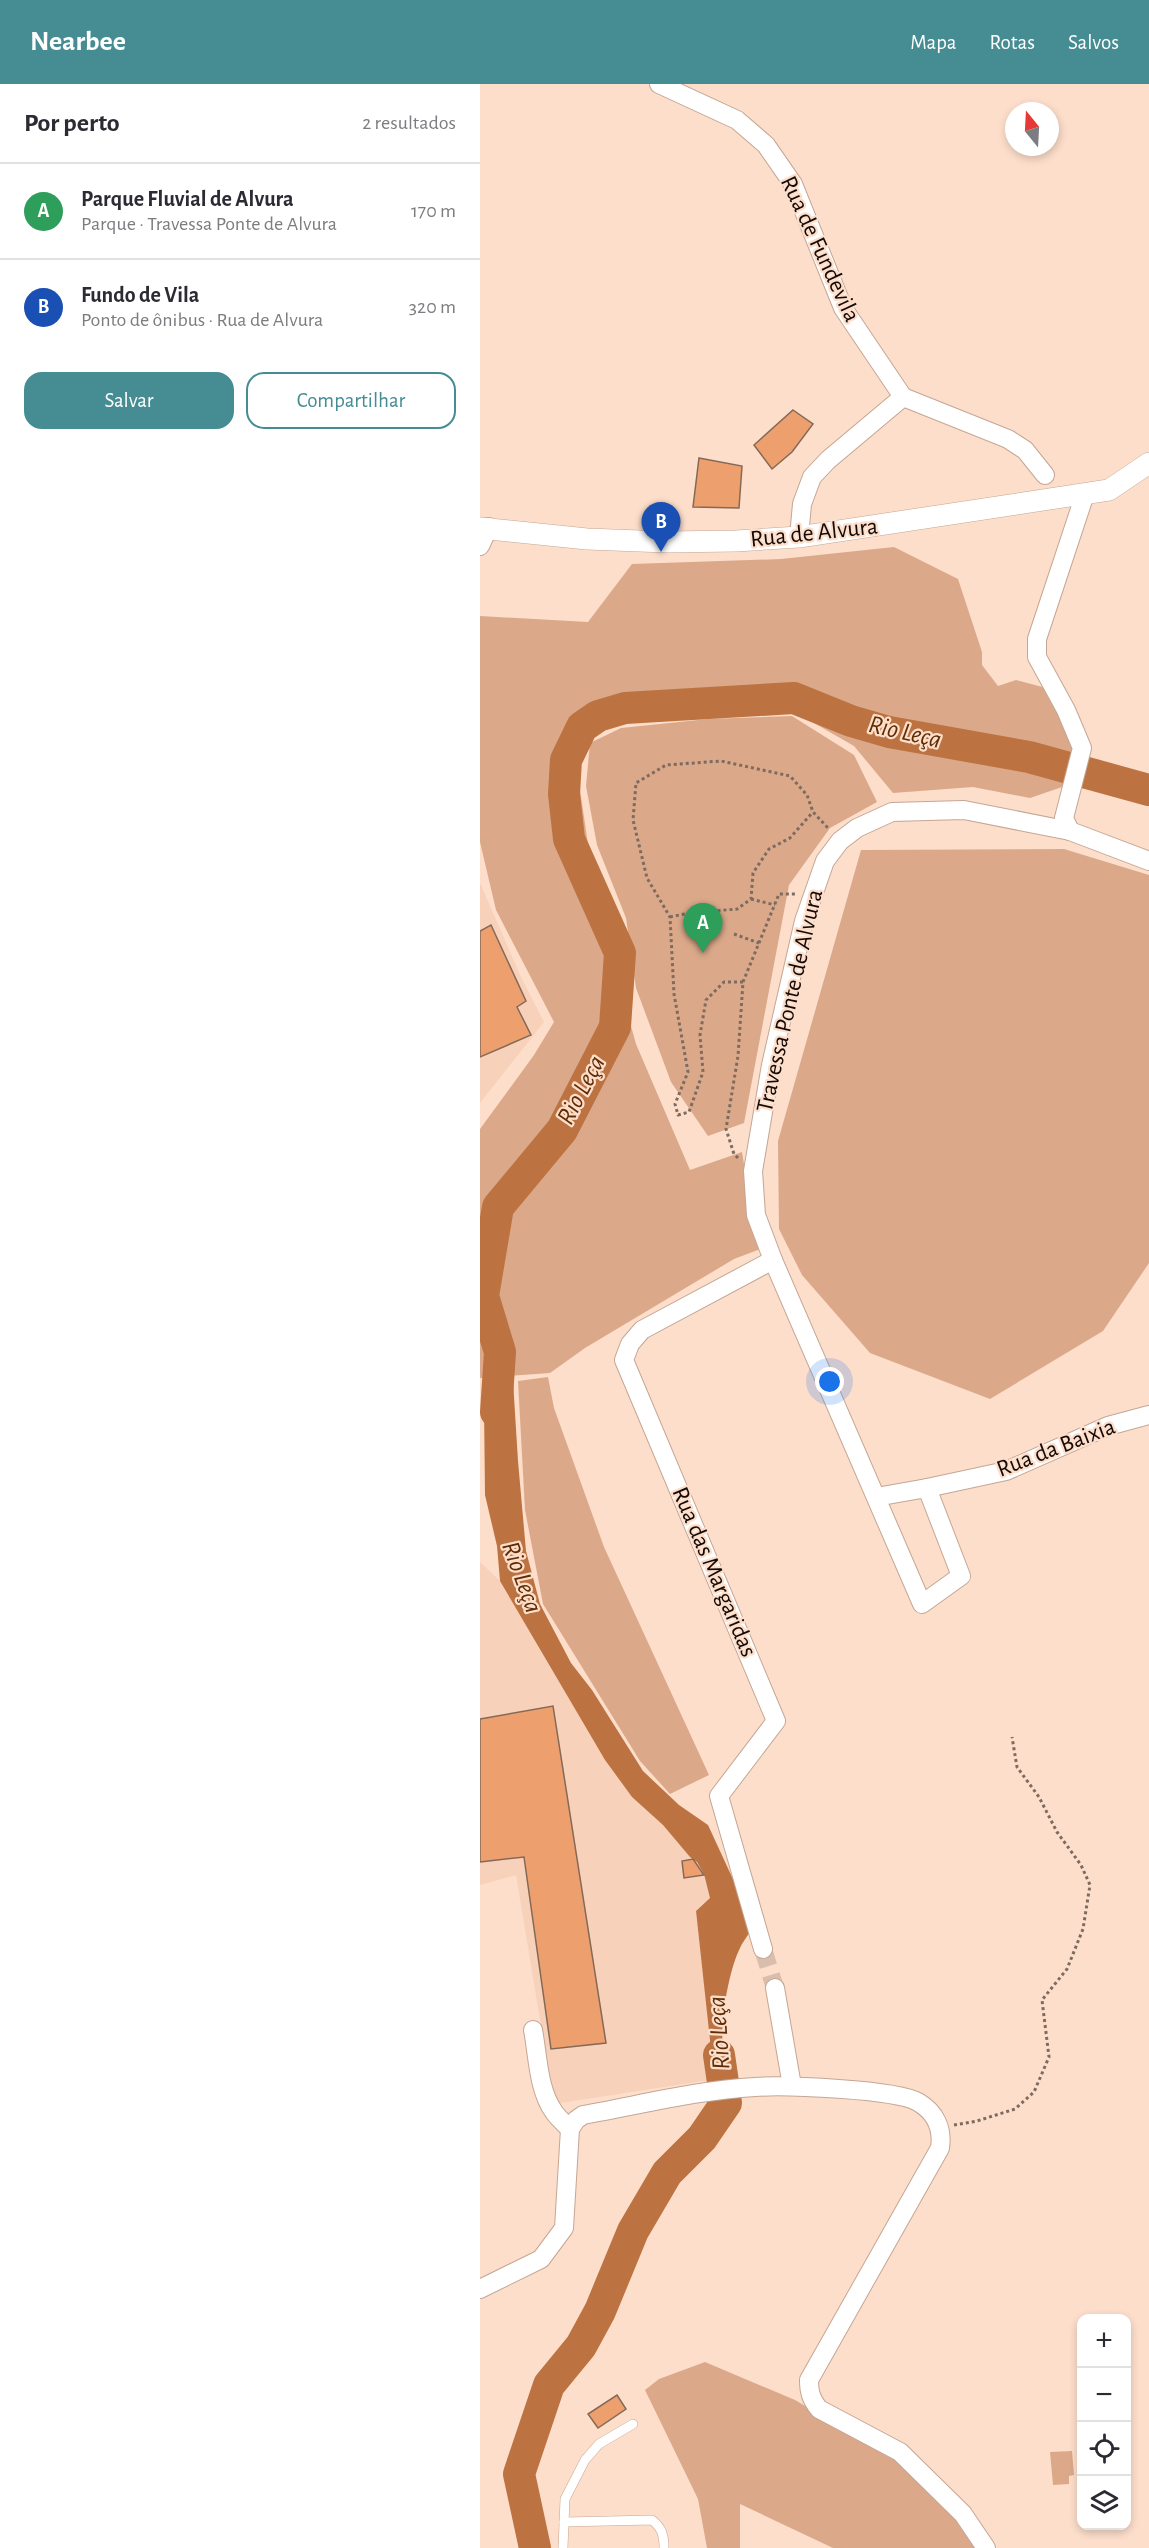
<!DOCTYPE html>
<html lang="pt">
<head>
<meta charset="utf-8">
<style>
  :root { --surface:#fff; --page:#f7f7f7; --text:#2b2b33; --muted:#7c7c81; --line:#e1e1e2; --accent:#458c93 }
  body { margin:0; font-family:"Alegreya Sans",sans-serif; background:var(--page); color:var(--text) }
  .controls { position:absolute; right:18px; bottom:18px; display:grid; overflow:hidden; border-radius:12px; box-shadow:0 3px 9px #0003 }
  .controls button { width:54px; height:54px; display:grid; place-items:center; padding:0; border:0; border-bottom:2px solid var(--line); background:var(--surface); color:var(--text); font:30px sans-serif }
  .compass { position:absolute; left:525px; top:18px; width:54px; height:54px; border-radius:50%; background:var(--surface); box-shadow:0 3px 9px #0003; rotate:342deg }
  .you { position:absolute; left:350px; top:1298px; width:21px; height:21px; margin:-15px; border:4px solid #fff; border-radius:50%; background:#1a73e8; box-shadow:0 0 0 9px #1a73e833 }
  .badge { display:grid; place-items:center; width:39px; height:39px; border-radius:50%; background:var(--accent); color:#fff; font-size:20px; font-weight:700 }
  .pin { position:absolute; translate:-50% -50px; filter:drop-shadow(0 2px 3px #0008) }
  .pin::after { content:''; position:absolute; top:32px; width:21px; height:18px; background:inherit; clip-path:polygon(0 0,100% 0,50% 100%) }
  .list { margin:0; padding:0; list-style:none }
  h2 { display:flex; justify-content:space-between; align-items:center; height:78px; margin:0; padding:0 24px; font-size:26px }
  h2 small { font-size:20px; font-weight:400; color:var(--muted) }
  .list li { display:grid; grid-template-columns:39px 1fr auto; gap:18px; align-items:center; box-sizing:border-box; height:96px; padding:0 24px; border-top:2px solid var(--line) }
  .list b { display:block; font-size:22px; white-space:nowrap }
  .list p { margin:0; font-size:20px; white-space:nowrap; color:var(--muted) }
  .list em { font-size:20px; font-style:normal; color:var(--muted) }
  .actions { display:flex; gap:12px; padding:18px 24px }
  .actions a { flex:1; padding:14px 0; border:2px solid var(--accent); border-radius:18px; text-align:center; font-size:21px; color:var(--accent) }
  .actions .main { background:var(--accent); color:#fff }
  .icon { flex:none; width:33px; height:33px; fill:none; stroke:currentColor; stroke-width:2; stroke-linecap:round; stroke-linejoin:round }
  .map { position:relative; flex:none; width:669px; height:2464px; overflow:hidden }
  header { display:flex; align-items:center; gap:36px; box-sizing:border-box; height:84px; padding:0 30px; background:var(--accent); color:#fff }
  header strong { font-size:28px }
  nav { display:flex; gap:33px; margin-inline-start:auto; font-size:21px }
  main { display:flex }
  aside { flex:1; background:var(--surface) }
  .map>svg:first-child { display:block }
</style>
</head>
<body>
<header>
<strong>Nearbee</strong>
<nav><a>Mapa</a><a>Rotas</a><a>Salvos</a></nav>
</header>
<main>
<aside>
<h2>Por perto<small>2 resultados</small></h2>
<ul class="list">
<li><span class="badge" style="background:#2e9e5b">A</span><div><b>Parque Fluvial de Alvura</b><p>Parque · Travessa Ponte de Alvura</p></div><em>170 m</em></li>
<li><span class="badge" style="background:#1a4fb4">B</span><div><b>Fundo de Vila</b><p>Ponto de ônibus · Rua de Alvura</p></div><em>320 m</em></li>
</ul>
<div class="actions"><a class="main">Salvar</a><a>Compartilhar</a></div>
</aside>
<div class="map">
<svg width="669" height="2464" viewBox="0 0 669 2464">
  <rect width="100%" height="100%" fill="#fddecb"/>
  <g fill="#f7d1ba">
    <path d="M0,799l41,94 23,45 -64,81z"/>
    <path d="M0,1478l20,19 105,179 27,37 31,28 27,32 7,5 7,12 6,24 -14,13 1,11 19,157 -162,25 -38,-229 -36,10z"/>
  </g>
  <g fill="#dba98a">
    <path d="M414,463l64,32 24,73v13l16,21 18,-6 34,9 28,59 -13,38 -35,12 -57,-11 -80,6 -39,-47 -61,-35 -164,7 -36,14 -17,31 12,81 39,117v51l9,32 54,126 52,-18 10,61 11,35 -29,11 -149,89 -35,25 -70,5v-249l54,-74 20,-33 -58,-112 -16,-68v-226l108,6 44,-58 149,-5z"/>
    <path d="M312,632l62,39 23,47 -47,26 -41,57 -45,238 -36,13 -37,-54 -35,-94 -10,-70 -29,-73 -11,-59 4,-43 31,-15 87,-9z"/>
    <path d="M584,765l85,26v388l-46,68 -113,68 -120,-46 -68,-78 -23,-46 -1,-88 83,-291z"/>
    <path d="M68,1293l6,31 50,139 105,228 -39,19 -30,-33 -97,-157 -18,-94 -7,-129z"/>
    <path d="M225,2278l90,38 113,67 47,52 20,29h-142l-93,-44v44h-33l-9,-49 -53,-109 14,-11z"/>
    <path d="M592,2367l2,24 -5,1v8l-16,1 -3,-33z"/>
  </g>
  <path fill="#bc7341" d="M7,1278l26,19 5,80 8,90 14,53 31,59 21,27 51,81 36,34 29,20 30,65 12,42c-4,6 -8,11 -10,16 -14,28 -28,110 -7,135l-18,3 -19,-175 14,-13 -6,-24 -7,-12 -7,-5 -27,-32 -31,-28 -27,-37 -105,-179 -3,-35 -12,-51 -1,-91z"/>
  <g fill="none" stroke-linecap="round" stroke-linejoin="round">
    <g stroke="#bc7341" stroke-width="32">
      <path d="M16,1328l4,-60 -17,-56 15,-89 64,-77 53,-103 5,-74 -51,-114 -5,-45 2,-34 16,-33 16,-11 27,-8 169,-10 57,23 38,11 140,25 120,33"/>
      <path d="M55,2464l-16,-74 30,-89 32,-39 19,-35 33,-80 34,-58 35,-35 24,-35 -7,-48"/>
    </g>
  </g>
  <g fill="#eda06e" stroke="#846958" stroke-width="1.5">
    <path d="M313,326l20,14 -21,28 -20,17 -18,-24z"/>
    <path d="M219,374l43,8 -3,42 -46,-1z"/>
    <path d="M11,841l35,76 -9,6 14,28 -51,22v-126z"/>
    <path d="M73,1622l53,337 -55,6 -27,-192 -44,5v-143z"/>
    <path d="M213,1775l11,16 -20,3 -2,-17z"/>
    <path d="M137,2311l9,14 -28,19 -10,-14z"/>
  </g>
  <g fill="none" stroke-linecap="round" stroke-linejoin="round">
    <path stroke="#dabead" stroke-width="18" stroke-dasharray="18 9" stroke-linecap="butt" d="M283,1865l12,39"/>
    <defs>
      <g id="service">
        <path d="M84,2438l88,-2c10,8 12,15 12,28"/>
        <path d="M83,2464l2,-49 20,-39 14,-16 34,-20"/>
      </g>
      <g id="minor">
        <path d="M179,0l78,36 29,25 27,39 50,124 60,89 105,42 17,11 20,25"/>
        <path d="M319,453l3,-33 10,-27 16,-17 75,-63"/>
        <path d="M0,462l9,-19"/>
        <path d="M590,747l-6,-13 18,-70 -16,-38 -29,-53v-18l48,-145"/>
        <path d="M447,1404l79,-17 102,-45 41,-11"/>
        <path d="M396,1413l51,-9 34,88 -39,28 -149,-344 -17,-45 -3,-44 18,-106 33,-144 21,-60 15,-20 17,-13 35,-16 72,-2 106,21 79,30"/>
        <path d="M283,1865l-44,-153 57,-75 -152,-361 6,-16 12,-14 131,-70"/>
        <path d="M295,1904l17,98"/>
        <path d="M53,1946c5,26 5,60 21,82 4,6 11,12 16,17"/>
        <path d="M0,2205l61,-30 23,-31 6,-99 6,-9 7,-5c57,-10 115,-25 172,-28 29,-2 140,2 163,15 17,10 25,26 22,46l-131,232c0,12 2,19 10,29l81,43 63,62 23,34"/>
      </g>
      <path id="tertiary" d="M0,444l107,11 79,3 70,-1 63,-4 310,-47 40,-27"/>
    </defs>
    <use href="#service" stroke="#c4a694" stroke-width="10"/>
    <use href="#minor" stroke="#c4a694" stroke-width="20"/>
    <use href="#tertiary" stroke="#c4a694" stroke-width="22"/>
    <g stroke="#7e6b5f" stroke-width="3" stroke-dasharray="3 3" stroke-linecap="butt">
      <path d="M271,815l24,6"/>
      <path d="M190,833l19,-4 48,-4 14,-10 2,-26 16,-24 21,-11 23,-26"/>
      <path d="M254,850l25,9"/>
      <path d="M263,898h-19l-18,18 -6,35 3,37 -14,40 -11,3 -3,-11 13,-32 -14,-78 -4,-77 -23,-39 -14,-58 3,-37 30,-18 55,-4 69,15 17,19 6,17 15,16"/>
      <path d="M258,1074l-4,-4 -8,-25 12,-73 5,-74 36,-88h18"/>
      <path d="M474,2041l23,-4 38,-12 19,-17 15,-35 -7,-57 25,-31 16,-40 7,-44 -9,-20 -24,-33 -18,-35 -22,-30 -5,-30"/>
    </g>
    <use href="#service" stroke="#fff" stroke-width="9"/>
    <use href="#minor" stroke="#fff" stroke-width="18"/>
    <use href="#tertiary" stroke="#fff" stroke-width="21"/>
  </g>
  <g text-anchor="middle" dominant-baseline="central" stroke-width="4.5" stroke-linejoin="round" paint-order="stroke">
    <g font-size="24" fill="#140a05" stroke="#fddecb">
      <text transform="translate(340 165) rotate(65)">Rua de Fundevila</text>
      <text transform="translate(334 449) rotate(-6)">Rua de Alvura</text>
      <text transform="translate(310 917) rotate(-77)">Travessa Ponte de Alvura</text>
      <text transform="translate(576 1364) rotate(-21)">Rua da Baixia</text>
      <text transform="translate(234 1488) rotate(67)">Rua das Margaridas</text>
    </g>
    <g font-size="26" font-style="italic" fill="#5e2d05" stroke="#fddecb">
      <text transform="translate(425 648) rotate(13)">Rio Leça</text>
      <text transform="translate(101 1006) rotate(-62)">Rio Leça</text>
      <text transform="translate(42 1493) rotate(70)">Rio Leça</text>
      <text transform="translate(239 1949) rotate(-94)">Rio Leça</text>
    </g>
  </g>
</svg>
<div class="controls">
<button>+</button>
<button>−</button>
<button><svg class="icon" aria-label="locate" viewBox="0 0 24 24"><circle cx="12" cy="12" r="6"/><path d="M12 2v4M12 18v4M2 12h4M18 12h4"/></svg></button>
<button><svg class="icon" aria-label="layers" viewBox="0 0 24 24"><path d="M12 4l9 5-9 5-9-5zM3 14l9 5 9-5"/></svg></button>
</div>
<svg class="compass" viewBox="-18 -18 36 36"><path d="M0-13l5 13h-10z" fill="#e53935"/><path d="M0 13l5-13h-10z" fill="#7c7c81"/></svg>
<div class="you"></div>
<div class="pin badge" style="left:223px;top:869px;background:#2e9e5b">A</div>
<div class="pin badge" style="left:181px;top:468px;background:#1a4fb4">B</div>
</div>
</main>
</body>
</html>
